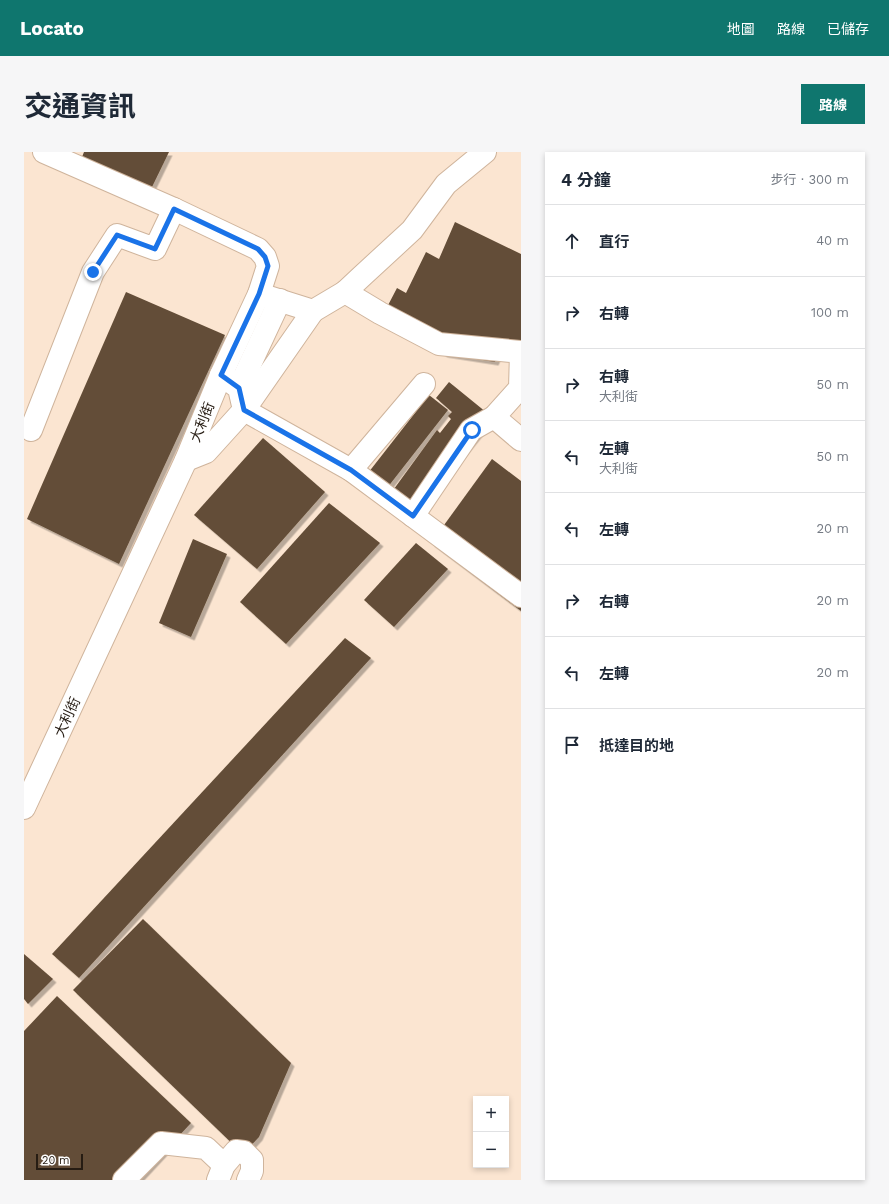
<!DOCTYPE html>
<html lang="zh-TW">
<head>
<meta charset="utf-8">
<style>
  :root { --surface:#fff; --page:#f6f6f7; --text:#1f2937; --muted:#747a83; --line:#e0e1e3; --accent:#0f766e }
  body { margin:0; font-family:"Work Sans","Noto Sans TC",sans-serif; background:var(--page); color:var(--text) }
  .controls { position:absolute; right:12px; bottom:12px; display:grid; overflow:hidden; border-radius:0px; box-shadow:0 2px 6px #0003 }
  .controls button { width:36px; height:36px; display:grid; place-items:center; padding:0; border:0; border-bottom:1px solid var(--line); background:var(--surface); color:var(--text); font:20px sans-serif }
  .scale { position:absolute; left:12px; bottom:10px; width:47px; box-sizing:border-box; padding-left:4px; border:2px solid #261c13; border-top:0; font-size:11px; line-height:14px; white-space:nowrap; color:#261c13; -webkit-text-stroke:3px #fff; paint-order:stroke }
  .stop { position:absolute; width:12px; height:12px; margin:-9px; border:3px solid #1a73e8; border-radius:50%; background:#fff }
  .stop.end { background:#1a73e8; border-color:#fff; box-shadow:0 1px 4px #0008 }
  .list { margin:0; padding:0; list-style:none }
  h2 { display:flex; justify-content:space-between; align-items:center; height:52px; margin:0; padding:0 16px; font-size:17px }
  h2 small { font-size:13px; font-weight:400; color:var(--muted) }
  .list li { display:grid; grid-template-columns:26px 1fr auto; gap:12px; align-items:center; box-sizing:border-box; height:72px; padding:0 16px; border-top:1px solid var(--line) }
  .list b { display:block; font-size:15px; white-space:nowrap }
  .list p { margin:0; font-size:13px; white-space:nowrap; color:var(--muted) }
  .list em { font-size:13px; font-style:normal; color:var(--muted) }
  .icon { flex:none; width:22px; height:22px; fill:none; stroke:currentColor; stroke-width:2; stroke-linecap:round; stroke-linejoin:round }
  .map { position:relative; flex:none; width:497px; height:1028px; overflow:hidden; border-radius:0px }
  header { display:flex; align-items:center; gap:24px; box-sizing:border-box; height:56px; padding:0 20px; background:var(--accent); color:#fff }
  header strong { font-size:19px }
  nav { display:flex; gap:22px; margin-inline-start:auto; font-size:14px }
  .intro { display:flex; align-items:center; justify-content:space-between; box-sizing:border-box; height:96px; padding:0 24px }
  h1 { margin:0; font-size:28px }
  .button { padding:10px 18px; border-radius:0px; background:var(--accent); color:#fff; font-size:14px; font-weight:700 }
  main { display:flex; gap:24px; padding:0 24px }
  aside { flex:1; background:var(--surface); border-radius:0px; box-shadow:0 2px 6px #0003 }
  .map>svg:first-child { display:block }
</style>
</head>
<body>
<header>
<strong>Locato</strong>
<nav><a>地圖</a><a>路線</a><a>已儲存</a></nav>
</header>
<div class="intro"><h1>交通資訊</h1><a class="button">路線</a></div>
<main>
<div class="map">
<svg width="497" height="1028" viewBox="0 0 497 1028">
  <defs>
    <filter id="shadow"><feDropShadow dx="3.5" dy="3.5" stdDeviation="0" flood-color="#0004"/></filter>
  </defs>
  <rect width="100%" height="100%" fill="#fbe5d1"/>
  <g fill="#634d37" filter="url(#shadow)">
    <path d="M60,0h85l-17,35 -70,-30z"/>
    <path d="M431,70l66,32v106l-21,-9 -5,11 -51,-8 -59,-43 12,-23 9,5 20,-41 13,7z"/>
    <path d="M102,140l99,43 -106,229 -92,-45z"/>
    <path d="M425,230l43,35 -85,106 -24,-19 54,-74 3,3 11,-14 -3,-3 4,-4 -16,-14z"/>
    <path d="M405,243l19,15 -68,87 -19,-15z"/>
    <path d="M239,286l62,54 -68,77 -63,-54z"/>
    <path d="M468,307l29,22v130l-90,-68z"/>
    <path d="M305,351l51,40 -94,101 -46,-42z"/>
    <path d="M169,387l34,15 -36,83 -32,-14z"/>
    <path d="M392,391l32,26 -54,58 -30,-27z"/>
    <path d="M321,486l26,20 -292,320 -27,-24z"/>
    <path d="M119,767l148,144 -32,74 -16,17 -170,-164z"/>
    <path d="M0,802l29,25 -25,25 -4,-5z"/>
    <path d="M33,844l134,127 -53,57h-114v-149z"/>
  </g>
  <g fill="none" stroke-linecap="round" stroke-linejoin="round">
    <defs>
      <g id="minor">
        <path d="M321,140l35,21 59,31 82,8 -1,36 -26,29 27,23"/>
        <path d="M235,142l54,17 32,-19 16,-15 51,-47 34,-46 39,-32"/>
        <path d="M197,223l18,13 5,22 107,60 170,126"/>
        <path d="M215,236l41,-88"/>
        <path d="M7,278l62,-158 24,-37 38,14 19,-40"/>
        <path d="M162,308l20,-8 38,-42 69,-99"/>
        <path d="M327,318l73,-86"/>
        <path d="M389,364l58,-86 23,-13"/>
        <path d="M0,656l162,-348 35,-85 38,-81 9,-28 -3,-9 -7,-8 -84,-40 -130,-57"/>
        <path d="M100,1028l37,-37 45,5 18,17"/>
        <path d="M194,1028l6,-15 12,-14 8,1 8,8v11l-4,9"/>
      </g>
    </defs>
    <use href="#minor" stroke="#cfb49c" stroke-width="24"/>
    <use href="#minor" stroke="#fff" stroke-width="22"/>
  </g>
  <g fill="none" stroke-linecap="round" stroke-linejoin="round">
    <path stroke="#1a73e8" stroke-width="5" d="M69,120l24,-37 38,14 19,-40 84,40 7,8 3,9 -9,28 -38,81 18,13 5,22 107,60 62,46 59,-86"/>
  </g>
  <g text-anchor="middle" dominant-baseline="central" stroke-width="4" stroke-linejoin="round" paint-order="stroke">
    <g font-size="14" fill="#261c13" stroke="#fff">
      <text transform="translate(178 270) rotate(-68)">大利街</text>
      <text transform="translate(43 565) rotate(-65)">大利街</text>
    </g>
  </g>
</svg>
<div class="controls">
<button>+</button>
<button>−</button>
</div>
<div class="scale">20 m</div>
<div class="stop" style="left:448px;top:278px"></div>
<div class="stop end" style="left:69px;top:120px"></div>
</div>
<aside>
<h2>4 分鐘<small>步行 · 300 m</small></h2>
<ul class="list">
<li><svg class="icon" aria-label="ahead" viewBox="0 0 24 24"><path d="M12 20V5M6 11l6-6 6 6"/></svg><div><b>直行</b></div><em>40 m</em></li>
<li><svg class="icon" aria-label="right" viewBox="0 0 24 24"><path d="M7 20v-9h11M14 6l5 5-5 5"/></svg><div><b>右轉</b></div><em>100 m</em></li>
<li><svg class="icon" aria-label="right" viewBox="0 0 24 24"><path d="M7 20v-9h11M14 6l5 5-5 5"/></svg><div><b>右轉</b><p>大利街</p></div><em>50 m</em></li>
<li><svg class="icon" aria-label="left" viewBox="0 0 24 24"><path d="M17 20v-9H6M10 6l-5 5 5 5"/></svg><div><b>左轉</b><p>大利街</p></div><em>50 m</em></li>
<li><svg class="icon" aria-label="left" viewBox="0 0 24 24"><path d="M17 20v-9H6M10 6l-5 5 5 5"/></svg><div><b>左轉</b></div><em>20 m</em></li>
<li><svg class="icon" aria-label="right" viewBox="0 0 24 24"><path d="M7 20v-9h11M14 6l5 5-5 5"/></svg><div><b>右轉</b></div><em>20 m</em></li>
<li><svg class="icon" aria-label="left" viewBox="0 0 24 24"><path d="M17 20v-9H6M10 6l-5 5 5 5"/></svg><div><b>左轉</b></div><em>20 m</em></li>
<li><svg class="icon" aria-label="arrive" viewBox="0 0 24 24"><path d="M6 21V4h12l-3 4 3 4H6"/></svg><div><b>抵達目的地</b></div></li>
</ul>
</aside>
</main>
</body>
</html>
